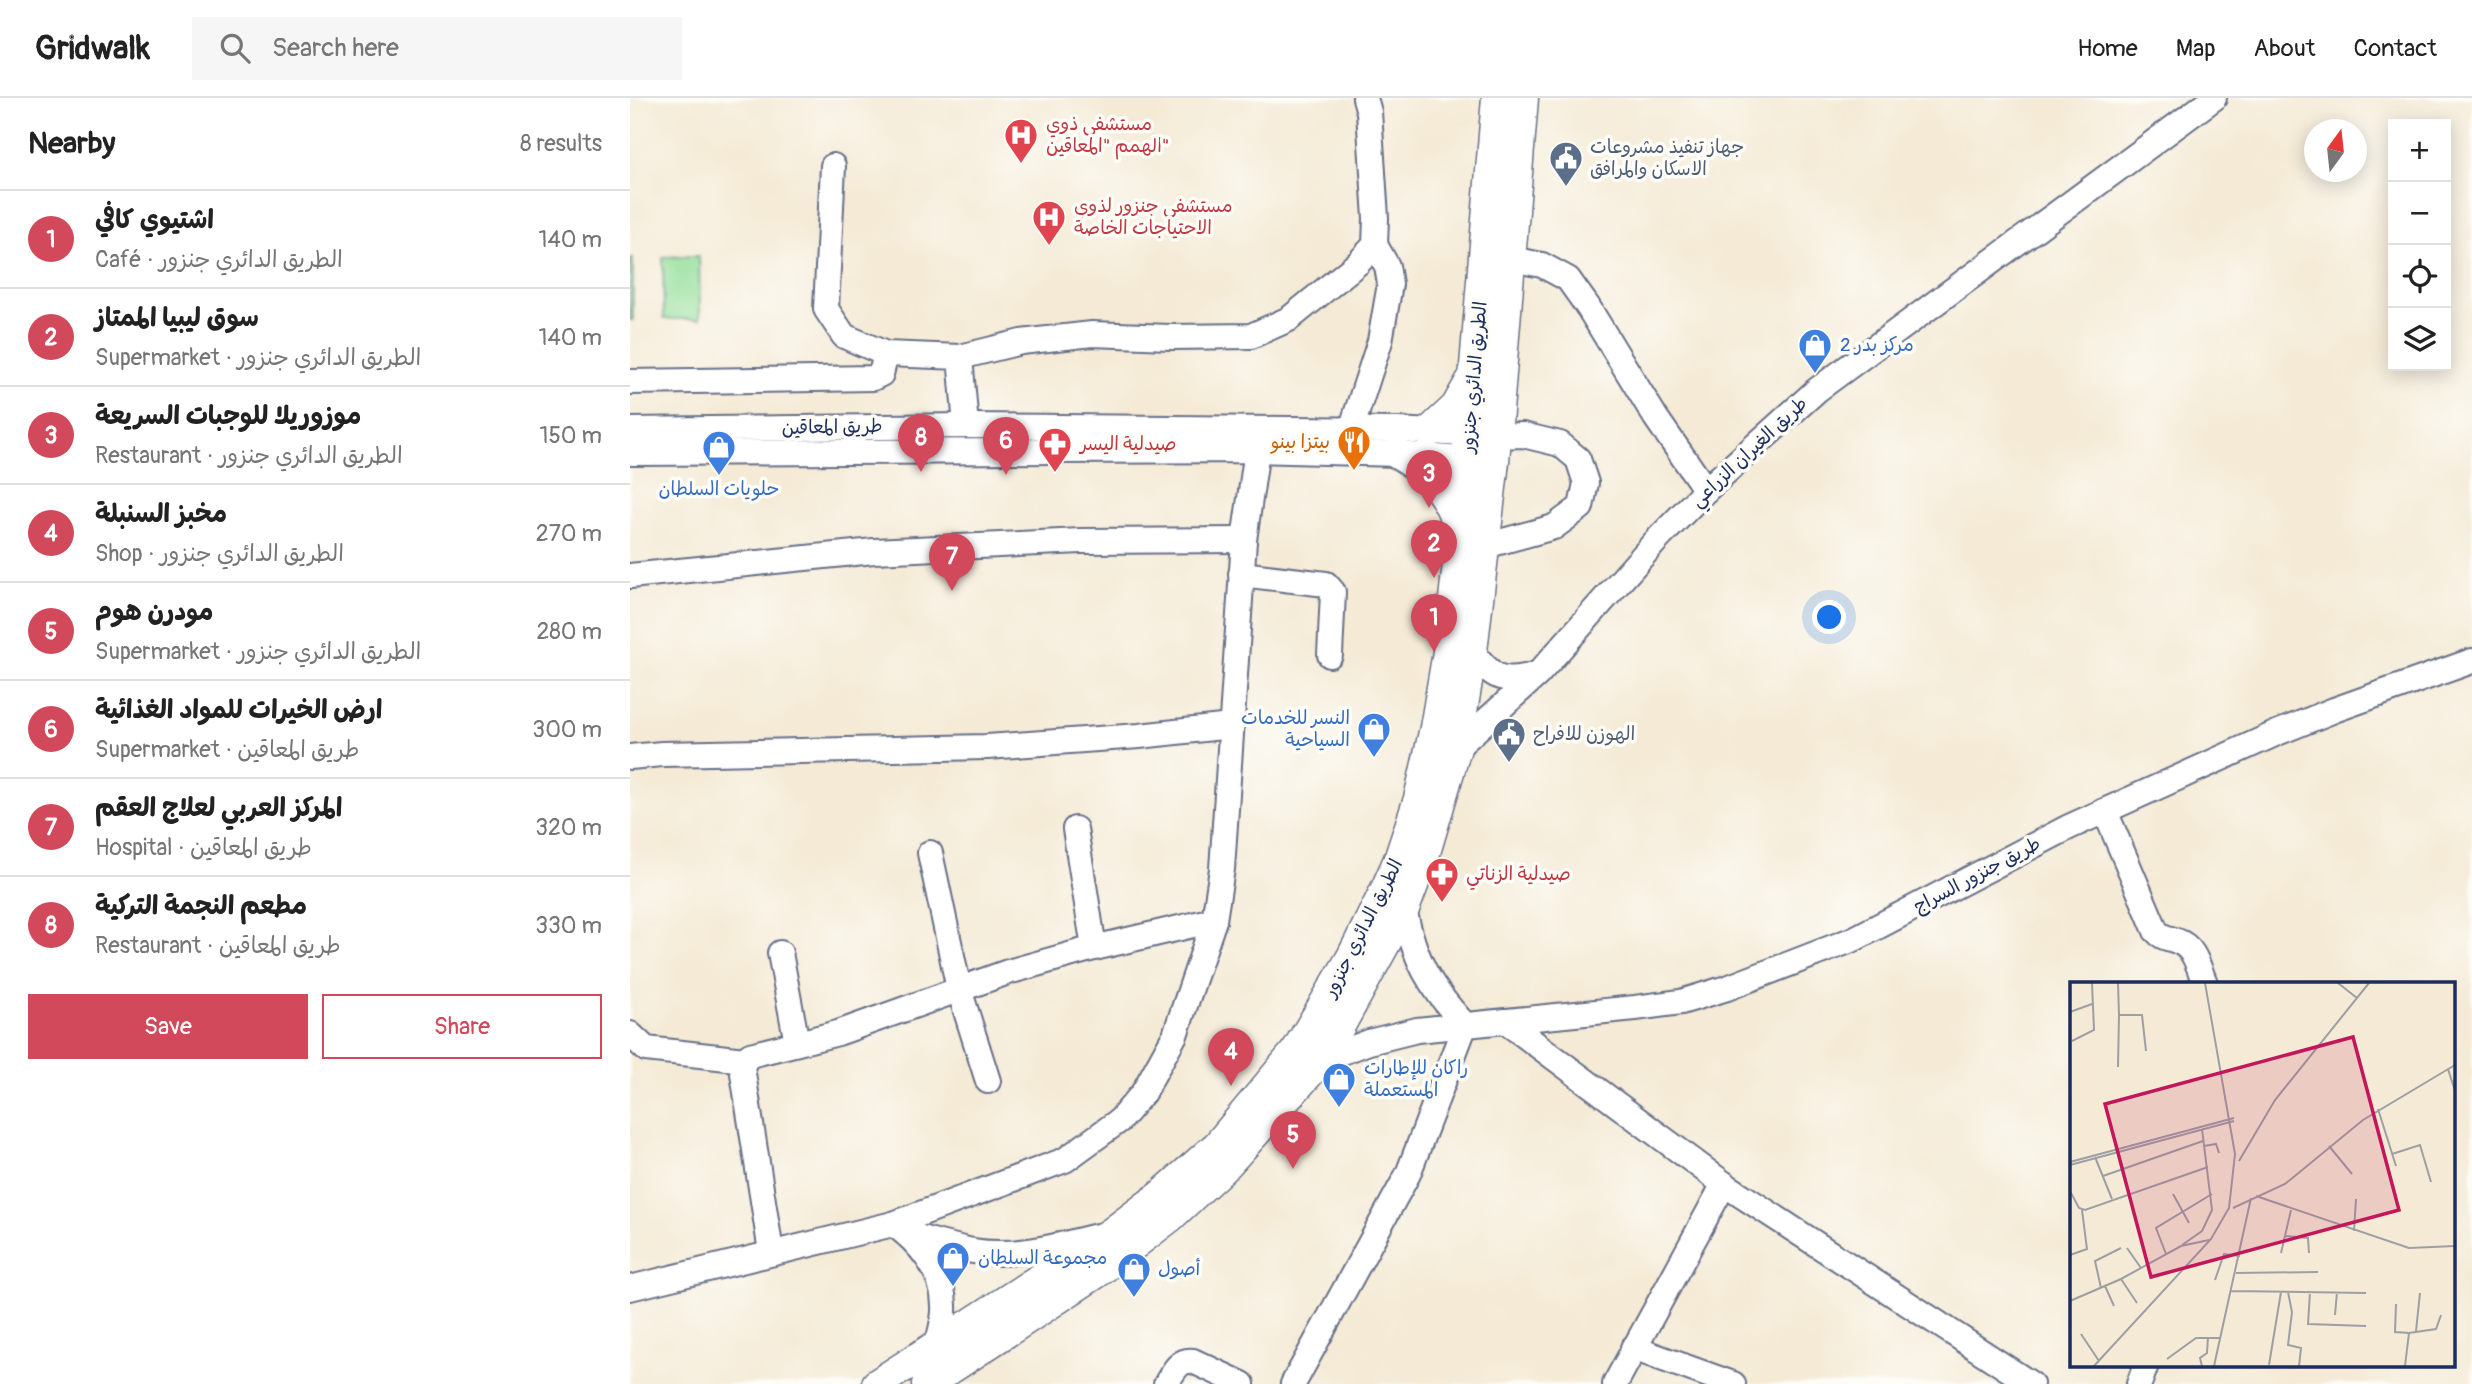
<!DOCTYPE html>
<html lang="en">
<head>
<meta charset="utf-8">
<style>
  :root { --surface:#fff; --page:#f6f6f6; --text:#222; --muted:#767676; --line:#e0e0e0; --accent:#d1495b }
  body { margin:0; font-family:Pangolin,"Playpen Sans Arabic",sans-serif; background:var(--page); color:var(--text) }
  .controls { position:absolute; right:21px; top:21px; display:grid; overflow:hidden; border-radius:0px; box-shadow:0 4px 18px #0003 }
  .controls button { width:63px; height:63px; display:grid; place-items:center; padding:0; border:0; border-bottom:2px solid var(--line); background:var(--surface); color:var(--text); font:35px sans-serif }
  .compass { position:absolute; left:1674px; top:21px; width:63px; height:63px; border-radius:50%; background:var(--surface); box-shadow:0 4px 18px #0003; rotate:15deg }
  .you { position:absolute; left:1200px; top:520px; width:24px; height:24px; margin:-18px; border:5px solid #fff; border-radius:50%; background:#1a73e8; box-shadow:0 0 0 10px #1a73e833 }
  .badge { display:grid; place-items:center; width:46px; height:46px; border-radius:50%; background:var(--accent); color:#fff; font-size:23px; font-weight:700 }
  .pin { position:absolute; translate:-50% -58px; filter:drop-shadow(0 2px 4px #0008) }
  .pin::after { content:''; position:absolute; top:37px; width:24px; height:21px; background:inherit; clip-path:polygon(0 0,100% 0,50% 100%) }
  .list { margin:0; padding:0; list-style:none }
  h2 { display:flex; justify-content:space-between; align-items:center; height:91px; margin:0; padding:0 28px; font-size:30px }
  h2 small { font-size:23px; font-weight:400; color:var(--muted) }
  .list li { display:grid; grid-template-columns:46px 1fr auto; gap:21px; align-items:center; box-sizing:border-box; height:98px; padding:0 28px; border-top:2px solid var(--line) }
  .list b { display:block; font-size:26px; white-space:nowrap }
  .list p { margin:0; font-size:23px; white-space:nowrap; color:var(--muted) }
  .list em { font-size:23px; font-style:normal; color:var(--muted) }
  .actions { display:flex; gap:14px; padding:21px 28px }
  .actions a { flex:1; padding:16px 0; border:2px solid var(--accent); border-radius:0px; text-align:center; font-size:24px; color:var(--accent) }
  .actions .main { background:var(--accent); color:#fff }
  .icon { flex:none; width:38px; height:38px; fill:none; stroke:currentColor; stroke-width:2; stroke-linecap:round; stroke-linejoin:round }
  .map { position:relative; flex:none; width:1842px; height:1286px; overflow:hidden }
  header { display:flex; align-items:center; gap:42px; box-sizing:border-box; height:98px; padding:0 35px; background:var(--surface); border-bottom:2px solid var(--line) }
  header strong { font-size:33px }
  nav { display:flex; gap:38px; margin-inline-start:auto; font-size:24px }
  .search { width:490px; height:63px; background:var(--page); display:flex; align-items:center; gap:18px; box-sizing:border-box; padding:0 24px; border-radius:0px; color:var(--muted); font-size:26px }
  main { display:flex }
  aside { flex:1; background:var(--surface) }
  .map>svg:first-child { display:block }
</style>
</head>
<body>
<header>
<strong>Gridwalk</strong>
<div class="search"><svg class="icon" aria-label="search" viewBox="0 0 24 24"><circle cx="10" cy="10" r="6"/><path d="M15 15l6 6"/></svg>Search here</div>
<nav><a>Home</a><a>Map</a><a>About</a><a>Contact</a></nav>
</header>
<main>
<aside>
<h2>Nearby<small>8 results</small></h2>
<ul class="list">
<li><span class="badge">1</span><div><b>اشتيوي كافي</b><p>Café · الطريق الدائري جنزور</p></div><em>140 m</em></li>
<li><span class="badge">2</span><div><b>سوق ليبيا الممتاز</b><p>Supermarket · الطريق الدائري جنزور</p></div><em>140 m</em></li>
<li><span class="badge">3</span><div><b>موزوريلا للوجبات السريعة</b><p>Restaurant · الطريق الدائري جنزور</p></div><em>150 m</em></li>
<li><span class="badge">4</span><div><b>مخبز السنبلة</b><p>Shop · الطريق الدائري جنزور</p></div><em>270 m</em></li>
<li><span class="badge">5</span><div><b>مودرن هوم</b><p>Supermarket · الطريق الدائري جنزور</p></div><em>280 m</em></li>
<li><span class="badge">6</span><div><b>ارض الخيرات للمواد الغذائية</b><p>Supermarket · طريق المعاقين</p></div><em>300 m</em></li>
<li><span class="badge">7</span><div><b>المركز العربي لعلاج العقم</b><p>Hospital · طريق المعاقين</p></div><em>320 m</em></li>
<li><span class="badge">8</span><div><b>مطعم النجمة التركية</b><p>Restaurant · طريق المعاقين</p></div><em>330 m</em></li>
</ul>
<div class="actions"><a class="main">Save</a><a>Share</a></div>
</aside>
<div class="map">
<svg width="1842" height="1286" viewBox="0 0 1842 1286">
  <rect width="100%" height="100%" fill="#fdfcf7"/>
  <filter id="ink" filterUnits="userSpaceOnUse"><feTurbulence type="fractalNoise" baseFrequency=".0143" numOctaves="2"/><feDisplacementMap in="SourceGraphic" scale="14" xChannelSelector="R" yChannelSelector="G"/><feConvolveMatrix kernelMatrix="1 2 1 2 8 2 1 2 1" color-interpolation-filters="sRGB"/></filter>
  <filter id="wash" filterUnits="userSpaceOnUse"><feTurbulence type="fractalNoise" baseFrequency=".00686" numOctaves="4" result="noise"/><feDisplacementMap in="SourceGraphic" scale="28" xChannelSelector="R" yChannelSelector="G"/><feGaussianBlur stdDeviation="1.57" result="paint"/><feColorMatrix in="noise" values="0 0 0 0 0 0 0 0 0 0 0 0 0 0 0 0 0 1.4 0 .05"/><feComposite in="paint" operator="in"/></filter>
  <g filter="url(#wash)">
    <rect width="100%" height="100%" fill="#f4ead5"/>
    <g fill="#94df9a" stroke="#58877c" stroke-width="2">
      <path d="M69,158l1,63h-36l-1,-62z"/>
      <rect x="0" y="160" width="3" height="62"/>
    </g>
  </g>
  <g filter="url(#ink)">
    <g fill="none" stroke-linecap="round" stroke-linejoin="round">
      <defs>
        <g id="minor">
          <path d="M203,68l-7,143 18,27 42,18 74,3 6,69"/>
          <path d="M881,161l31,6 26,14 20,28 68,111 50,72"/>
          <path d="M330,259l61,-15 71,-8 78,3 81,-1 38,-17 69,-56 17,-18 1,-27 -7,-106 -4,-14"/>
          <path d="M0,284l243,-4 8,-4 5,-20"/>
          <path d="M0,332l336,-4 432,4 98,6 27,-1 37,9 18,15 8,24 -5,24 -27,20 -69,19"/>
          <path d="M721,332l29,-89 10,-57 -3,-18 -12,-21"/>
          <path d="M0,355l627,-3 141,4 88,7"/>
          <path d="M611,476l85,10 7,8 -3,63"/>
          <path d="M0,478l244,-25 207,-10 163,-1"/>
          <path d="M842,553c21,28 31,33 65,23"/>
          <path d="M826,650l82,-74 117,-132 51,-52 111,-100 397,-292"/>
          <path d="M0,659l32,-3 325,-7 152,-11 92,-10"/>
          <path d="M1475,713l51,120c6,7 13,7 21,10 18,6 21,26 28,42"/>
          <path d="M445,731l19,119"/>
          <path d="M300,755l29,136 29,92"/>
          <path d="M774,811c11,52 25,77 61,116"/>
          <path d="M150,855l17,90"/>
          <path d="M875,923l219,163 307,200"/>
          <path d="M0,936l16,15 99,11"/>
          <path d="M691,962l48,-18 48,-12 218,-22 46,-6 46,-14 127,-49 215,-112 208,-94 57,-23 138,-49"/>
          <path d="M263,1126l172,-64 55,-40 23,-27 32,-58 39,-115 8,-51 22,-329 13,-90"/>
          <path d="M279,1137c21,5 43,12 64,16 41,7 85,-5 124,-15"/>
          <path d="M141,1154l-29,-185 3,-7 5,-5 88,-22 170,-61 86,-24 120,-28"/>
          <path d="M0,1190l263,-64c26,18 51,48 51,82 1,12 -4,26 -6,38"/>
          <path d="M1003,1250l100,36"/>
          <path d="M536,1286c7,-11 12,-25 27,-23l49,23"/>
          <path d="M663,1286l115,-210 57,-149"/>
          <path d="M985,1286l109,-200"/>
          <path d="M1509,1286l7,-19"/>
        </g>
        <g id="major">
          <path d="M799,334l27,-25 15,-26"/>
          <path d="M768,356c31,17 52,41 61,76"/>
          <path d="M247,1286l237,-153 45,-34 58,-51 80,-96 55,-93 33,-66 15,-34 19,-58 16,-71 13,-76 13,-115 36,-439"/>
          <path d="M297,1286l171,-112 72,-55 58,-54 93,-103 83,-151 20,-53 32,-108 16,-97 22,-190 29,-363"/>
        </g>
      </defs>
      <use href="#minor" stroke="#677088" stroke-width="28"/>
      <use href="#major" stroke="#677088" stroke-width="33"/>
      <use href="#minor" stroke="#fff" stroke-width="24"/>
      <use href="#major" stroke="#fff" stroke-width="30"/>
    </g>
  </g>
  <defs>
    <symbol id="hospital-pin" viewBox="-11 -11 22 30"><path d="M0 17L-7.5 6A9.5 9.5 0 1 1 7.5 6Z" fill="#e0444e" stroke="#fdfcf7"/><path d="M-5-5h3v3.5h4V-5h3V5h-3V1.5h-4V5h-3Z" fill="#fff"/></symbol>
    <symbol id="civic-pin" viewBox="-11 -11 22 30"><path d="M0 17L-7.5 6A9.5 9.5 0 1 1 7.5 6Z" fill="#5c6f8a" stroke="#fdfcf7"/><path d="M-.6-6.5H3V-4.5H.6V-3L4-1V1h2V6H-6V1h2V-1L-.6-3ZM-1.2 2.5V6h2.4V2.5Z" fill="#fff"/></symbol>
    <symbol id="shop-pin" viewBox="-11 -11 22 30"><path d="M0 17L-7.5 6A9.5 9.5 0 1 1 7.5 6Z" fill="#3f7fe0" stroke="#fdfcf7"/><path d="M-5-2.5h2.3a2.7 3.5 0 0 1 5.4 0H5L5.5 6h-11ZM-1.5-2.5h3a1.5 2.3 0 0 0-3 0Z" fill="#fff"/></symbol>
    <symbol id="restaurant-pin" viewBox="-11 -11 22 30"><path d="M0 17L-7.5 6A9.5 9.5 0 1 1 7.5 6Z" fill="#e8710a" stroke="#fdfcf7"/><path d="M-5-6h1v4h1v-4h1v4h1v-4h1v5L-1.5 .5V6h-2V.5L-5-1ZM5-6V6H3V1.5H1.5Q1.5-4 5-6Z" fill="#fff"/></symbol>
    <symbol id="pharmacy-pin" viewBox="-11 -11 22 30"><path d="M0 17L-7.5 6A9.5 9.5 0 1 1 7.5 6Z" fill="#e0444e" stroke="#fdfcf7"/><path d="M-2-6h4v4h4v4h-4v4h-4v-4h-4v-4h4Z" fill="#fff"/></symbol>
  </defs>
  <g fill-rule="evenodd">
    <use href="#hospital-pin" x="372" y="18" width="38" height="52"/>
    <use href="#civic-pin" x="917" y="41" width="38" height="52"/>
    <use href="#hospital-pin" x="400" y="100" width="38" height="52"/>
    <use href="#shop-pin" x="1166" y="228" width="38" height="52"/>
    <use href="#restaurant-pin" x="705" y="325" width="38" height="52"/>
    <use href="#pharmacy-pin" x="406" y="327" width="38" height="52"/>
    <use href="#shop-pin" x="70" y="330" width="38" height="52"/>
    <use href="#shop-pin" x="725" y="612" width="38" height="52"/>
    <use href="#civic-pin" x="860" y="617" width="38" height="52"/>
    <use href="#pharmacy-pin" x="793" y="757" width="38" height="52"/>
    <use href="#shop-pin" x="690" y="962" width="38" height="52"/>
    <use href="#shop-pin" x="304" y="1141" width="38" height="52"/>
    <use href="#shop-pin" x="485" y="1152" width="38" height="52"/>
  </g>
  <g text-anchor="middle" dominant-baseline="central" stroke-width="7" stroke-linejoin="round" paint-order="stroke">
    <g font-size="19" fill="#be3a42" stroke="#fdfcf7" text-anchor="start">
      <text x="416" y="26">مستشفى ذوي<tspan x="416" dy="22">الهمم "المعاقين"</tspan></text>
      <text x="444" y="108">مستشفي جنزور لذوي<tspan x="444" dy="22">الاحتياجات الخاصة</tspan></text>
      <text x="450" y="346">صيدلية اليسر</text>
      <text x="836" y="776">صيدلية الزناتي</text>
    </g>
    <g font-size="19" fill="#4e5e75" stroke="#fdfcf7" text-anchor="start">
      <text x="960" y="49">جهاز تنفيذ مشروعات<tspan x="960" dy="22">الاسكان والمرافق</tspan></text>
      <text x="903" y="636">الهوزن للافراح</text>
    </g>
    <g font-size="19" fill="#366cbe" stroke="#fdfcf7" text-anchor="start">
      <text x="1210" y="247">مركز بدر 2</text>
      <text x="89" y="391" text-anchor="middle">حلويات السلطان</text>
      <text x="720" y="620" text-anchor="end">النسر للخدمات<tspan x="720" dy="22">السياحية</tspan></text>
      <text x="734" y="970">راكان للإطارات<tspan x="734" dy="22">المستعملة</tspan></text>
      <text x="348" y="1160">مجموعة السلطان</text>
      <text x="528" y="1171">أصول</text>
    </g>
    <g font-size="19" fill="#1b2f5e" stroke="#fdfcf7">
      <text transform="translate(844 279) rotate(-85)">الطريق الدائري جنزور</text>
      <text transform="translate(202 329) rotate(-1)">طريق المعاقين</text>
      <text transform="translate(1119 354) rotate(-43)">طريق الغيران الزراعي</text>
      <text transform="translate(1347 777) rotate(-28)">طريق جنزور السراج</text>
      <text transform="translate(733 830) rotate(-63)">الطريق الدائري جنزور</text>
    </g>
    <g font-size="19" fill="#c56008" stroke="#fdfcf7" text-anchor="end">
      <text x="700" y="344">بيتزا بينو</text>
    </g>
  </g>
  <g transform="translate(1440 884)">
    <rect width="385" height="385" fill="#f4ead5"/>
    <path fill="none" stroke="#9d9fa5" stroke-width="2" d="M48,1l1,32h23l4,36M268,1l19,15M0,30l22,-8M2,59l22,-11 -2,-47M48,85l1,-52M378,87l7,22M308,127l18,57M134,164l12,-2 3,9M259,164l23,28M322,172l28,-9 11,37M25,175l17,42M169,179l36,-61 94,-117M0,180l164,-44M0,183l164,-44M33,194l100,-35M0,209l9,17 6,2 123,-43M103,212l16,29M186,214l153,52 46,-2M163,226l52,-24 78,-64 92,-55M284,249l2,-32M215,254l23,2 1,15M112,263l20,-14 10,-21 -10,-81M57,266l14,20M211,271l10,-43M96,272l-10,-26 56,-34M0,273l17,-6 -5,-39M166,291l82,-1M51,297l16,24M145,298l9,-26 16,2M35,304l9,20M31,306l-6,-27 26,-13M161,309l135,2M218,310l4,20 -4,33 13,3 -2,18M240,310l-2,32 58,2M0,319l51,-22 60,-33 28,-6M326,322l-1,28 14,1 -4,33M265,333l2,-23M346,349l4,-38M339,351l27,-4 5,-14M11,352l18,27M97,377l29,-21h25M199,383l12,-73M24,384l117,-127 18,-31 6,-54 -30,-171M132,384l-2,-8 7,-5 1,-16M144,384l37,-168"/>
    <path fill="#c2185b" fill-opacity="0.15" stroke="#c2185b" stroke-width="3.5" d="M283,55l46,173 -248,67 -46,-173z"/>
    <rect width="385" height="385" fill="none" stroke="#1b2f5e" stroke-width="3.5"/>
  </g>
</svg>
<div class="controls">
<button>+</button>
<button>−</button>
<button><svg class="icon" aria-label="locate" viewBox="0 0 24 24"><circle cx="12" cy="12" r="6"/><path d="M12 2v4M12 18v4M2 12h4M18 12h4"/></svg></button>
<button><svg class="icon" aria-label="layers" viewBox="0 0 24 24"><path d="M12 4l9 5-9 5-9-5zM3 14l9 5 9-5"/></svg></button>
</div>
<svg class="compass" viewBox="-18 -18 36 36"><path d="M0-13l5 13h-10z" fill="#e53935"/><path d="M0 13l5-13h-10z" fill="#767676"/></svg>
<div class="you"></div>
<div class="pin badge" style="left:804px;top:554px">1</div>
<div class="pin badge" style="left:804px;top:480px">2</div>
<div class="pin badge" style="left:799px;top:410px">3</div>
<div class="pin badge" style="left:601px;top:988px">4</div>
<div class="pin badge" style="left:663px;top:1071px">5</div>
<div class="pin badge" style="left:376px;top:377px">6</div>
<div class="pin badge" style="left:322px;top:493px">7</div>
<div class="pin badge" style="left:291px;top:374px">8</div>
</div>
</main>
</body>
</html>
